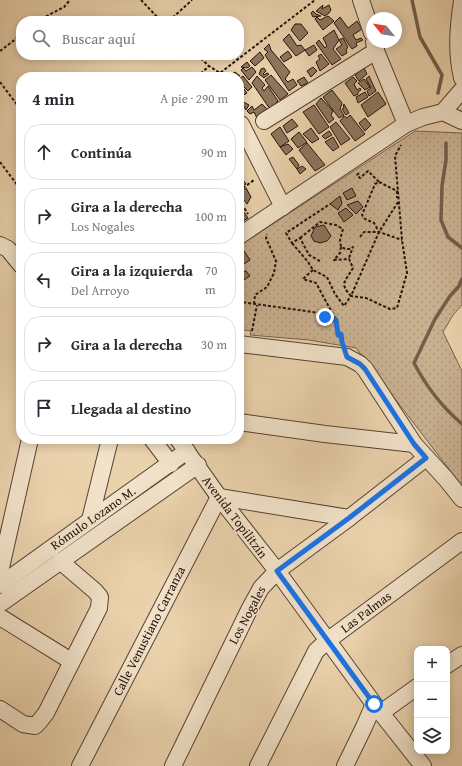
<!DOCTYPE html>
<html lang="es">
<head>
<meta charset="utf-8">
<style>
  :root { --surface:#fff; --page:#f7f7f7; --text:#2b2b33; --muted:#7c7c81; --line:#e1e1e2 }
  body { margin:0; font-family:"Gentium Book Plus",serif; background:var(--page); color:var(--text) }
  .controls { position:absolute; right:12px; bottom:12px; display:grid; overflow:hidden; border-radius:8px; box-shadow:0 2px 10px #0003 }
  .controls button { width:36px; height:36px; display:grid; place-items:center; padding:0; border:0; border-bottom:1px solid var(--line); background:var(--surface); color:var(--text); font:20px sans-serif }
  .compass { position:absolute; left:366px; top:12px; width:36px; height:36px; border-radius:50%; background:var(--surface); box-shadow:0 2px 10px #0003; rotate:300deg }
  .stop { position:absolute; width:12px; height:12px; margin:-9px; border:3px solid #1a73e8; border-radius:50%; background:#fff }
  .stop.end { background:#1a73e8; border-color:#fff; box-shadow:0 1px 4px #0008 }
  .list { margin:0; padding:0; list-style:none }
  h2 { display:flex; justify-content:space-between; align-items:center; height:52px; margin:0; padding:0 16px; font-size:17px }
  h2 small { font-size:13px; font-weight:400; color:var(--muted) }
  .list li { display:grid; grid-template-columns:26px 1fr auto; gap:12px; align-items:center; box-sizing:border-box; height:56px; margin:0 8px 8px; padding:0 8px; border:1px solid var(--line); border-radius:16px }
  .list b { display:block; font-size:15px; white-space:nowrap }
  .list p { margin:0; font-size:13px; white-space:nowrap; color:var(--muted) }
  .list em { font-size:13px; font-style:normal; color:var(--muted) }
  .icon { flex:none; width:22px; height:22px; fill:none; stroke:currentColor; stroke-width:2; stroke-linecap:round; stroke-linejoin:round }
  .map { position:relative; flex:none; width:462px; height:766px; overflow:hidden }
  .search { position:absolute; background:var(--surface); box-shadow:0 2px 10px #0003; left:16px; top:16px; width:228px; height:44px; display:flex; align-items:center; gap:10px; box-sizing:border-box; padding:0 14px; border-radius:16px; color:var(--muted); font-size:15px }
  .panel { position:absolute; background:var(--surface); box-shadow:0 2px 10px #0003; left:16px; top:72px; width:228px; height:372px; border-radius:16px }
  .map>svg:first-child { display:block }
</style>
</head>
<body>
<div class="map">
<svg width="462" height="766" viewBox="0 0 462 766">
  <defs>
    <pattern id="grass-dots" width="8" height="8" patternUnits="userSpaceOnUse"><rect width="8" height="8" fill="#c9b190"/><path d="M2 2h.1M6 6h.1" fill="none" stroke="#ac977b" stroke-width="1.8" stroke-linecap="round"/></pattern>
  </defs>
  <rect width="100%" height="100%" fill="#ead2ac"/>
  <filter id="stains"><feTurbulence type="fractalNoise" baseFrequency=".005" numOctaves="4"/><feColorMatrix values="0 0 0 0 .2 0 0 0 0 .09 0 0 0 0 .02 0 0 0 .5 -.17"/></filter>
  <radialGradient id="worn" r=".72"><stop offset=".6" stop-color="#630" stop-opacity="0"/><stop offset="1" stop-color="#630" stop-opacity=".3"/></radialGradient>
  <path fill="url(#grass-dots)" stroke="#78624d" d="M415,131l47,2v172l-9,10 -10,17 19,39v115l-106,-138 -47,-8 -59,-5 1,-4 -12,-2v-83z"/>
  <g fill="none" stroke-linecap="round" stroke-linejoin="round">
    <g stroke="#735e4a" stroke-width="3.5">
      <path d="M412,0l8,37 22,38 -4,18"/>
      <path d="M446,143v17l-4,26 -1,34 7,17 14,11"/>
      <path d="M462,279l-3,7 -9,10 -15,23 -21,44c12,23 28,44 48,61"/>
    </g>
  </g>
  <g fill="#8c765e" stroke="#26120a">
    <path d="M323,5l-1,4 7,-4 2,5 -2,3 -4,3 -9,-5z"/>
    <path d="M313,11l3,3 5,2 -8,1 -2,-4z"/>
    <path d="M328,16l6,5 -11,9 -8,-11 2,-2 3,3z"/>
    <path d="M340,17l8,11 9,-7 5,8 -9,6 3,5 5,-2 2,2 -7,3 1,3 -5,3 -18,-26z"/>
    <path d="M295,24h6l7,9 -8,8 -9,-11z"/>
    <path d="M334,30l5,10 -6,9 8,10 -9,6 -16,-22 3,-3 6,8 2,-2 -4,-8z"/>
    <path d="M289,34l8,12 4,-1 4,5 -9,6 -13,-16z"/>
    <path d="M343,38l5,9 -2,3 1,3 -5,3 -6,-7 6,-4 -3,-5z"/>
    <path d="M269,44l2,6 19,22 -5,7 3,3 5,-3 4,6 -8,6 -24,-36 3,-3 -4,-3z"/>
    <path d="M314,45l3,5 -8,6 -4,-6z"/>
    <path d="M288,51l4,6 -8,5 -4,-5z"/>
    <path d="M260,52l4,6 -9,8 -5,-5z"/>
    <path d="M321,54l8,10 -9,7 -4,-9 4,-3 -2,-3z"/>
    <path d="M247,62l3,4 -3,2 -6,-1z"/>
    <path d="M252,67l4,5 -7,8 -8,-10 2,-2 3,3z"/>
    <path d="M313,67l4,4 -6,6 -4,-6z"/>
    <path d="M264,68l2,3 -3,3 1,1 3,-2 2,1 -5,4 -5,-4 2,-5z"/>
    <path d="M364,68l3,6 -8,7 -4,-6z"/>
    <path d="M235,72l5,4 -11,1v-1z"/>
    <path d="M271,75l17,19 -8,6 -15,-20z"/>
    <path d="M243,76l9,11 -4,4 -6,-6 -3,3v-9z"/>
    <path d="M257,76l8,9 -3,3 2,3 4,-5 10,15 -8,8 -18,-26z"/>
    <path d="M369,76l7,15 -7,5 -2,-5 4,-3 -5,-9z"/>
    <path d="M304,77l4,6 -7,3 -4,-5z"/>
    <path d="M353,77l4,4 -3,3 3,6 3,-2 1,2 -3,2v2l-4,2 -9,-13z"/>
    <path d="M364,79l6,8 -5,3 -7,-7z"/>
    <path d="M243,88l4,5 -5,3 -3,-5z"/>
    <path d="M332,90l10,13 -2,6 4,6 -5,3 -16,-21z"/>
    <path d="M365,92l3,5 -10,6 -2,-6z"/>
    <path d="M378,92l8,12 -18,13 -7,-12z"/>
    <path d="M321,98l12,13 -2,4 3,4 -5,4 -13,-19z"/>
    <path d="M240,100l9,5 -3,5z"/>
    <path d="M262,104l7,7 -12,7 -3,-6 -4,2 -3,-3 5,-5 2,4z"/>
    <path d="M344,104l5,9 -3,2 -4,-6 2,-1 -1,-3z"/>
    <path d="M314,105l15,22 -10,7 -16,-22z"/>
    <path d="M350,115l15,19 -10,7 -15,-20 4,-5 3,2z"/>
    <path d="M365,118l6,7 -6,6 -6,-8z"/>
    <path d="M292,119l6,7 -11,7 -4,-7z"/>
    <path d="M336,122l14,17 -9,6 -11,-18z"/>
    <path d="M280,127l9,14 -9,6 -9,-13z"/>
    <path d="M311,128l8,11 -7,4 -9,-9z"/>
    <path d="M329,131l3,4 -7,4 -3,-3z"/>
    <path d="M299,132l8,10 -9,6 -7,-9z"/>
    <path d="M333,137l6,10 -6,4 -8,-9z"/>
    <path d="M307,143l18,22 -10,6 -16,-21z"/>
    <path d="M288,144l5,5 -7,6 -6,-8z"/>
    <path d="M293,157l6,8 -2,4 -8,-10z"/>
    <path d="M302,166l4,3 -6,5 -3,-5z"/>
    <path d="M239,174l7,10 -7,4z"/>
    <path d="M246,188l5,9 -4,7 -8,-11z"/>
    <path d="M352,188l4,8 -9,4 -4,-7z"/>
    <path d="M340,196l2,7 -4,7 -8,-6z"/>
    <path d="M358,201l5,6 -7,7 -9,-9z"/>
    <path d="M239,205l9,13 -5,3 -4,-6z"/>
    <path d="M346,208l7,7 -9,7 -6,-9z"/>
    <path d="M324,225l7,11 -4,5 -7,2 -6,-2 -3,-5 4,-9z"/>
    <path d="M242,248l8,12 -11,7v-17z"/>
    <path d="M246,271l4,5 -11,7v-10z"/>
  </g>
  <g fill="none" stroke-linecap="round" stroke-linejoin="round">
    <defs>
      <g id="minor">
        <path d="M361,0l11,33"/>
        <path d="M462,1c-4,26 -6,51 0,77"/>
        <path d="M374,42l2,9 30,73"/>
        <path d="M443,112l19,-22"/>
        <path d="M264,121l112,-70"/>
        <path d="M241,124l42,83"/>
        <path d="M239,236l167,-112 17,-7 20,-5 19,9"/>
        <path d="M0,245l8,4 13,16"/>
        <path d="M239,344l108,13 13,7 5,5 49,75 32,35 16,20"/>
        <path d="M239,422l86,12 89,10"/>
        <path d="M152,439l19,25"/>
        <path d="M178,439l41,58 58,74 97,133 49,62"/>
        <path d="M90,520l20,-81"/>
        <path d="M0,572l30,-133"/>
        <path d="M0,585l187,-134"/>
        <path d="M0,604l198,-139"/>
        <path d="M0,617l71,44"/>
        <path d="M447,665l15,-10"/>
        <path d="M0,709l23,15 12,2 4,-4 7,-9 53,-105 1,-11 -5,-6 -35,-30"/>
        <path d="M382,712l35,-25"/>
        <path d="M80,766l139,-269 130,21"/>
        <path d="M173,766l77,-158 11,-20 16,-17 72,-53 77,-60"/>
        <path d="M258,766l58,-115 11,-10 135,-100"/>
        <path d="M345,766l19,-39 10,-23"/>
      </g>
    </defs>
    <use href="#minor" stroke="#574232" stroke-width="18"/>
    <g stroke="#26120a" stroke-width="2" stroke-dasharray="3 2" stroke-linecap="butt">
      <path d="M141,0l20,21"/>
      <path d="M37,21l27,-14 6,-7"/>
      <path d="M169,21l23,-21"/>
      <path d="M0,51l21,-16"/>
      <path d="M197,55l12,11 11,7 95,-73"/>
      <path d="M197,77l12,-11"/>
      <path d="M0,82l21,28"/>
      <path d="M0,162l21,28"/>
      <path d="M359,173l-2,2 3,3 8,-7 11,11 -4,2 -13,31 3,4 9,4 5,9 23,8"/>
      <path d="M379,182l18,9v7"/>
      <path d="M239,191l15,-11"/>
      <path d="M239,200l9,14"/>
      <path d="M360,237l4,-5h15"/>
      <path d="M300,238l20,-16 16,3 7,4 -3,11 1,7 5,2h5l2,-2 -4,11"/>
      <path d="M292,243l16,19 5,8 14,7 8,17 9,12 7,-10 15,2 24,11 7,-1 10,-35 -5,-33 -7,-84 6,-11"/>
      <path d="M341,247l-1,6 -6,7 15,-1 4,9c-8,14 -14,15 -2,28l28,-64 19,-30"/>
      <path d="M320,261l-11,-6 -9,-17 -8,5 -6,-10 44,-29"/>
      <path d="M313,270l-10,9 13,4 20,37"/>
      <path d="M239,304l2,-2 79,11 5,4 11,3 2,15 3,-1 1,9"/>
      <path d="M254,304l1,-9 12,-8 7,-14 2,-12 -10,-23 1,-4"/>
      <path d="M252,331l5,-26"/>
    </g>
    <use href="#minor" stroke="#f1e2c9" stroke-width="16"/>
  </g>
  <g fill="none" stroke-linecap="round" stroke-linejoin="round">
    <path stroke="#1a73e8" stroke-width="5" d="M325,317l11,3 2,15 3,-1 1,8 5,15 13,7 5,5 49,75 12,14 -77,60 -72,53 97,133"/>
  </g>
  <g text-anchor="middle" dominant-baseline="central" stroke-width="3" stroke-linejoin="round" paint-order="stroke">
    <g font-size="13" fill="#26120a" stroke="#f1e2c9">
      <text transform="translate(235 517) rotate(53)">Avenida Topilitzín</text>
      <text transform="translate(93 518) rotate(-35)">Rómulo Lozano M.</text>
      <text transform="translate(366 612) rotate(-37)">Las Palmas</text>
      <text transform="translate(247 615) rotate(-62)">Los Nogales</text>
      <text transform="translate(149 631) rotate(-63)">Calle Venustiano Carranza</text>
    </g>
  </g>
  <rect width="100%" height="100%" filter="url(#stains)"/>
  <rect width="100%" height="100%" fill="url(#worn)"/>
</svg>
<div class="controls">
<button>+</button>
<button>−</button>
<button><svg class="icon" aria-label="layers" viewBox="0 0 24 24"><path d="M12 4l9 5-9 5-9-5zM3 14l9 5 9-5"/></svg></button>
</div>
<svg class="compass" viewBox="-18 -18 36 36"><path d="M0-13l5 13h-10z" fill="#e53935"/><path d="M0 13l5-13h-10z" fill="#7c7c81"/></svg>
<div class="stop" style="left:374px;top:704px"></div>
<div class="stop end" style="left:325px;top:317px"></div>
<div class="search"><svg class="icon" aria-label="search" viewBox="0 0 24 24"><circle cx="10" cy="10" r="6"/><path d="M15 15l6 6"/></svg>Buscar aquí</div>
<section class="panel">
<h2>4 min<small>A pie · 290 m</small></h2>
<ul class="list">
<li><svg class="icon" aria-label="ahead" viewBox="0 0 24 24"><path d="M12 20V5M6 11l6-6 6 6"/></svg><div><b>Continúa</b></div><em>90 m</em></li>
<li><svg class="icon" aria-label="right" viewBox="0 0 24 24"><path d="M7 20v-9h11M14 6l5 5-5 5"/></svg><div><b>Gira a la derecha</b><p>Los Nogales</p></div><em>100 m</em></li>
<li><svg class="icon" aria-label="left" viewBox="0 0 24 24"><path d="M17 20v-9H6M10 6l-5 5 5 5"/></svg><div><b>Gira a la izquierda</b><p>Del Arroyo</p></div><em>70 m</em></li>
<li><svg class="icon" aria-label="right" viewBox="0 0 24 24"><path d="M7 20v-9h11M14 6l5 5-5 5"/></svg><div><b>Gira a la derecha</b></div><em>30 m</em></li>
<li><svg class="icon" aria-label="arrive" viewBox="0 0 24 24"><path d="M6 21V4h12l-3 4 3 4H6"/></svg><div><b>Llegada al destino</b></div></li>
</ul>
</section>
</div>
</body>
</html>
